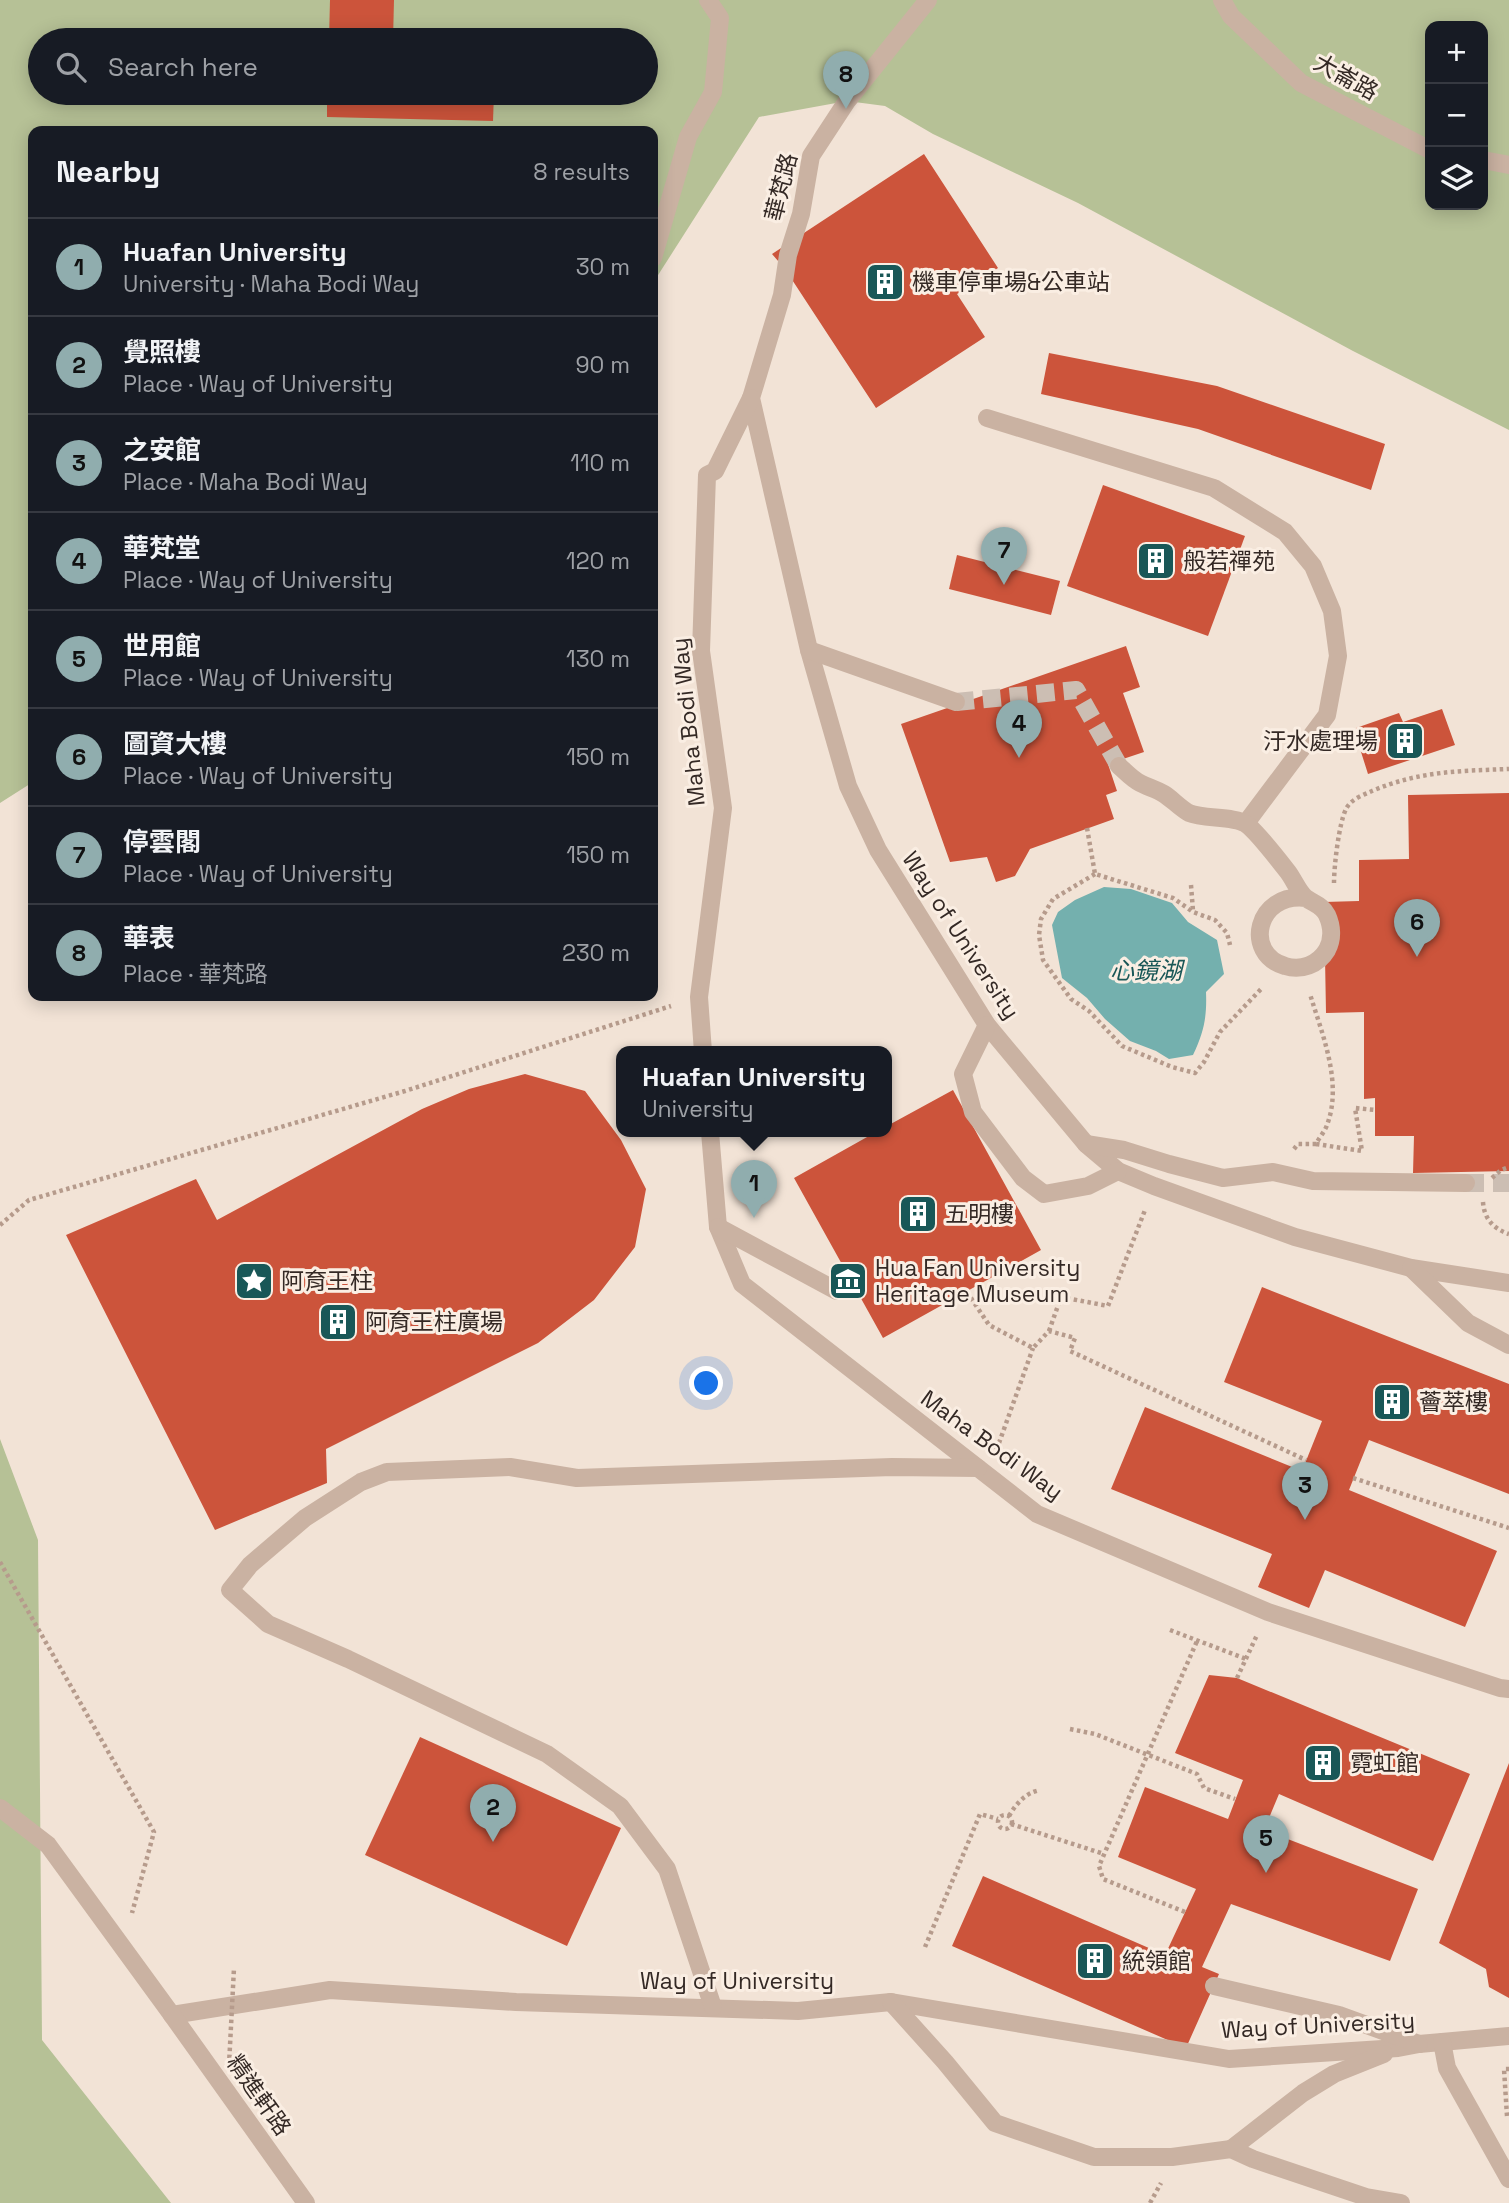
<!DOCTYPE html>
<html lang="en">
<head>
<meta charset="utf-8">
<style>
  :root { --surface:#171b24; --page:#242831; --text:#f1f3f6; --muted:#9ea1a6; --line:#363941; --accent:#90adae }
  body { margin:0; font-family:"Space Grotesk","Noto Sans TC",sans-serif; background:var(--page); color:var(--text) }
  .controls { position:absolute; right:21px; top:21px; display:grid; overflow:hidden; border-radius:14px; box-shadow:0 4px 18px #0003 }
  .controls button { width:63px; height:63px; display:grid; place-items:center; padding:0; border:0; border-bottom:2px solid var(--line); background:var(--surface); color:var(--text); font:35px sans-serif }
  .you { position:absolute; left:707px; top:1384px; width:24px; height:24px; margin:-18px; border:5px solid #fff; border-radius:50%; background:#1a73e8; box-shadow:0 0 0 10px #1a73e833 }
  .badge { display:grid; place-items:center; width:46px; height:46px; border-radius:50%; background:var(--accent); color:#111; font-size:23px; font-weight:700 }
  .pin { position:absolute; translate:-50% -58px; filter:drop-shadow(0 2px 4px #0008) }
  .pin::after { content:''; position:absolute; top:37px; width:24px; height:21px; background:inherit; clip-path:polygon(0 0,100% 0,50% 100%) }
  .popup { position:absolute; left:616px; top:1046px; width:276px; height:91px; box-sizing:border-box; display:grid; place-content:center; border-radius:14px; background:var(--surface); filter:drop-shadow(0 2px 5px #0005); font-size:23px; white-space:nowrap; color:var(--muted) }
  .popup b { font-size:26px; color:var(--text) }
  .popup::after { content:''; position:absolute; left:50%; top:100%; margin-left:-14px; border:14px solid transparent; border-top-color:var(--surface) }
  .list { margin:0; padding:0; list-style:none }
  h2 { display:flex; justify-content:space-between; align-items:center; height:91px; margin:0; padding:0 28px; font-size:30px }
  h2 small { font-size:23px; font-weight:400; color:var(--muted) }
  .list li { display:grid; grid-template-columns:46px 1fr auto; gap:21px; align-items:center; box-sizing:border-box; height:98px; padding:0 28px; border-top:2px solid var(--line) }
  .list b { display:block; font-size:26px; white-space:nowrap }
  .list p { margin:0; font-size:23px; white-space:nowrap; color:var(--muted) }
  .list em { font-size:23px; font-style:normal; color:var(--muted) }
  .icon { flex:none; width:38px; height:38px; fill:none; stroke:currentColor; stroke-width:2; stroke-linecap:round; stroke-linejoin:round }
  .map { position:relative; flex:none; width:1509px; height:2203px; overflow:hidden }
  .search { position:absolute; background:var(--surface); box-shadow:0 4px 18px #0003; left:28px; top:28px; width:630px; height:77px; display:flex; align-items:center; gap:18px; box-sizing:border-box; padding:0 24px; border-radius:38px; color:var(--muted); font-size:26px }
  .panel { position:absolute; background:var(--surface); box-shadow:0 4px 18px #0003; left:28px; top:126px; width:630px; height:875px; border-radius:14px }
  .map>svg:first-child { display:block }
</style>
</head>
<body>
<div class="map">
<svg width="1509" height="2203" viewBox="0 0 1509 2203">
  <rect width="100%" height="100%" fill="#f2e3d6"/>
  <g fill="#b6c196" fill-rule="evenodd">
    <path d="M0,0h1509v430l-156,-79 -275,-148 -145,-69 -48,-28 -38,-5 -88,16 -106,166v-152h-620v651l-33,21zM1430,26h53v179h-53zM40,40h606v53h-606z"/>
    <path d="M0,1439l38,101 4,500 129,163h-171z"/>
  </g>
  <path fill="#74b0ae" d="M1104,887l27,2 41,14 16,19 29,18 7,34 -18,18c1,25 -2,40 -13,63l-24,4 -13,-8 -26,-10 -25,-22 -18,-21 -25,-20 -10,-53 6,-13 17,-12z"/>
  <g fill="#cc543b">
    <path d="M330,0h64l-1,40h-64z"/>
    <path d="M327,93h167l-1,28 -166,-4z"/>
    <path d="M924,154l74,114 -41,26 28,43 -109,71 -91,-139 -13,-15z"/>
    <path d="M1049,353l168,33 168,58 -14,46 -173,-61 -157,-35z"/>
    <path d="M1103,485l142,51 -37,100 -141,-50z"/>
    <path d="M957,555l103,26 -9,34 -102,-26z"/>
    <path d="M1126,646l14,41 -17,6 21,59 -36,12 9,27 -11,4 8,24 -84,30 -15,27 -19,6 -9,-25 -37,5 -49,-138z"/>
    <path d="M1442,709l13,36 -87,29 -12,-38v-8l43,-15 4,9z"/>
    <path d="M1509,793v378l-96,2 1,-37h-39v-38l-11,1v-87l-38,1 -2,-111 35,-1v-41l50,-1 -1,-64z"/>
    <path d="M525,1074l60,17 36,49 25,49 -11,58 -41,53 -56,43 -212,106 1,34 -112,47 -149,-295 130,-56 21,41 205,-111 47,-20z"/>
    <path d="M953,1090l88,160 -158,88 -89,-160 82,-46h11v-6z"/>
    <path d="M1262,1287l247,97v110l-140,-54 -20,50 148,61 -32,76 -140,-57 -16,38 -51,-21 14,-33 -161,-65 34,-82 157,64 20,-50 -98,-39z"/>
    <path d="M1209,1675l28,3 233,96 -37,87 -154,-67 -15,36 154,59 -28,72 -159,-57 -29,63 17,7 -33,74 -234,-102 31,-70 182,79 31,-66 -78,-32 27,-70 83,32 15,-39 -68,-27z"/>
    <path d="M420,1737l201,91 -54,118 -202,-91z"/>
    <path d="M1509,1763v235l-20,-11 -3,-18 -47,-26z"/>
  </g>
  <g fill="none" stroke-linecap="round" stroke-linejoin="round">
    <g stroke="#ccbeb3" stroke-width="18" stroke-dasharray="18 9" stroke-linecap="butt">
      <path d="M956,702l120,-12 43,76"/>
      <path d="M1466,1183h43"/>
    </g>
    <g stroke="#b69b8c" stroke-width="4.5" stroke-dasharray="3.5 3.5" stroke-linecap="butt">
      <path d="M1345,740l11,-4"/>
      <path d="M1087,828l8,46 78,24 20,14 22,8 12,13 3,12"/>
      <path d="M1095,874l-42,25 -12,20 -2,16 4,25 28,39 18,12 33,35 50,21 23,6 9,-11 16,-30 43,-45"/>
      <path d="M1334,883c0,-17 5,-60 12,-74 5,-10 17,-14 26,-18 47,-20 87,-20 137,-22"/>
      <path d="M1191,885l2,26"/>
      <path d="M1316,1144l46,7 -7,-43 20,2"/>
      <path d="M1294,1149l4,-5h18c3,-6 9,-13 11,-19 16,-42 -5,-91 -17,-131"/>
      <path d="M1492,1178l9,-8 8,-3"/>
      <path d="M1483,1202c1,17 11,27 26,32"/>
      <path d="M0,1225l29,-25 376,-109 266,-85"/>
      <path d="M967,1292l22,33 44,23 16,-17 26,7 -5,13 236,109"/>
      <path d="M1049,1331l12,-34 47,9 37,-96"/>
      <path d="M994,1448l5,-5 34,-95"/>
      <path d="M1353,1478l156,50"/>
      <path d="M0,1562l154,270 -22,81"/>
      <path d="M1170,1630l76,29"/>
      <path d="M1237,1678l20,-43"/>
      <path d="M1070,1729l25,5 102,40 7,14 31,11"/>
      <circle cx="1005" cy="1822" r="7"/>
      <path d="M1009,1816c7,-12 16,-23 31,-26"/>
      <path d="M1011,1824l93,30"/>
      <path d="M1185,1912l-82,-33 -4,-13 98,-225"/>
      <path d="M925,1947l55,-133 18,5"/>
      <path d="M1507,2116l-3,-47h5"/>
      <path d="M1150,2203l11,-20"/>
    </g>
    <g stroke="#cab2a2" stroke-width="18">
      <path d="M928,0l-81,101 -36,55 -10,58 -13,41 -6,40 -31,103 58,252 39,136 30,64 109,175 99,119 32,27 36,15 141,51 116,31 98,15"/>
      <path d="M1222,0l9,16 70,67 129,67"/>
      <path d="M1483,160l26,5"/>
      <path d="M653,258l35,-121 25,-45 7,-74 -12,-18"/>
      <path d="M987,418l227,70 71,44 28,34 19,45 6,45 -11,59 -81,108"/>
      <path d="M809,650l147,52"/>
      <path d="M1119,766c7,6 13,13 21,17 7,4 16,6 24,11 8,5 16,14 25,19 14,6 46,3 57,11 9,6 35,39 42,48 6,8 11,21 18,26 8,6 16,7 21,17 5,11 6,24 0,35 -9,15 -26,21 -42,16 -42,-12 -29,-74 21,-68"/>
      <path d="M987,1025l-24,49 10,38 50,66 21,16 44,-8 30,-15"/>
      <path d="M703,1052l-4,-55 24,-189 -22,-157 6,-176 8,-4 36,-73"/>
      <path d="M710,1132l8,95 24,57 295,230 231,98 232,76 9,1"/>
      <path d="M1086,1144l38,6 45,14 54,14 50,-6 40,9 153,2"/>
      <path d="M718,1227l119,64"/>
      <path d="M1411,1268l57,55 41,22"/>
      <path d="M0,1808l48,37 124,170 158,-25 186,12 282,9 93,-9 338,57 169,-11 21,-4 90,-8"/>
      <path d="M1214,1986l125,29 80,29"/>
      <path d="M891,2002l54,60 50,61 99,34h78l59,-8 22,10 113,38 35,6"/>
      <path d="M713,2007l-46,-138 -47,-63 -73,-52 -199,-95 -80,-35 -38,-34 20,-25 55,-47 56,-36 26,-10 123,-5 67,11 315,-11 86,1"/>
      <path d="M172,2015l134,188"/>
      <path d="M1442,2042l5,26 62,111"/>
      <path d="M1231,2149l72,-56 31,-19 50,-20"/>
    </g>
    <path stroke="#b69b8c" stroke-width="4.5" stroke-dasharray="3.5 3.5" stroke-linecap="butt" d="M229,2065l5,-97"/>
  </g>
  <defs>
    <symbol id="building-square" viewBox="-11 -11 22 22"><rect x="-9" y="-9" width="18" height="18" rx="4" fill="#195757" stroke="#faeee3"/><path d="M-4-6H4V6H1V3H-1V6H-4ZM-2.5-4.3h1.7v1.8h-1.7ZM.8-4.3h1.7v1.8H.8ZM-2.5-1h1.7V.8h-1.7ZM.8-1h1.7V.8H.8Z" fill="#fff"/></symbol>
    <symbol id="sight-square" viewBox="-11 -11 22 22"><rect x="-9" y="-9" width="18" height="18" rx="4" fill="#195757" stroke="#faeee3"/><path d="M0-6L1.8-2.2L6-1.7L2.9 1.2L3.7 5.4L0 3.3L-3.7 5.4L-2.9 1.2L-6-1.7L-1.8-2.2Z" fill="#fff"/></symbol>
    <symbol id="museum-square" viewBox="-11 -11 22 22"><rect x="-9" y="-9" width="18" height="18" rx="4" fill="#195757" stroke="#faeee3"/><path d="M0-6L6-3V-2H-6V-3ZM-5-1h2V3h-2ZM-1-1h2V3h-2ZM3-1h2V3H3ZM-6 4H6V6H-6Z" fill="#fff"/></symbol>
  </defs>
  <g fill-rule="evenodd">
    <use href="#building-square" x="863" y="260" width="44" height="44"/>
    <use href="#building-square" x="1134" y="539" width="44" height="44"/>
    <use href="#building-square" x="1383" y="719" width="44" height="44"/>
    <use href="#building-square" x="896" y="1192" width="44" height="44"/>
    <use href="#sight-square" x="232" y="1259" width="44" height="44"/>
    <use href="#museum-square" x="826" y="1259" width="44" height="44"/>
    <use href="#building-square" x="316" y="1300" width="44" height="44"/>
    <use href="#building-square" x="1370" y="1380" width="44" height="44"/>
    <use href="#building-square" x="1301" y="1741" width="44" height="44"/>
    <use href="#building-square" x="1073" y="1939" width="44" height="44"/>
  </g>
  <g text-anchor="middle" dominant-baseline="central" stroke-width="6" stroke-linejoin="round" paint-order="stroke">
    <g font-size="23" fill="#342925" stroke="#faeee3">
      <text transform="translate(1346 77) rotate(29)">大崙路</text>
      <text transform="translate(781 187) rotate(-76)">華梵路</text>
      <text transform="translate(688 722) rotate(-96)">Maha Bodi Way</text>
      <text transform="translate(961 935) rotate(57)">Way of University</text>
      <text transform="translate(992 1445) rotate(36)">Maha Bodi Way</text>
      <text x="737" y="1981">Way of University</text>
      <text transform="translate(1318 2025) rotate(-3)">Way of University</text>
      <text transform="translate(259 2095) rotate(55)">精進軒路</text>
    </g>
    <g font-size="23" fill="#342925" stroke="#faeee3" text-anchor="start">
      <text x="912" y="282">機車停車場&amp;公車站</text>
      <text x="1183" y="561">般若禪苑</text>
      <text x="1378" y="741" text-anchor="end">汙水處理場</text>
      <text x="945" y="1214">五明樓</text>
      <text x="875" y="1268">Hua Fan University<tspan x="875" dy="26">Heritage Museum</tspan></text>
      <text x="281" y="1281">阿育王柱</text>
      <text x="365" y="1322">阿育王柱廣場</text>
      <text x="1419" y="1402">薈萃樓</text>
      <text x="1350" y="1763">霓虹館</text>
      <text x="1122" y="1961">統領館</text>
    </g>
    <g font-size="24" font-style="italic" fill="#195757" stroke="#faeee3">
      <text x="1146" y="970">心鏡湖</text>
    </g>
  </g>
</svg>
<div class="controls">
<button>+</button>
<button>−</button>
<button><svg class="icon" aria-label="layers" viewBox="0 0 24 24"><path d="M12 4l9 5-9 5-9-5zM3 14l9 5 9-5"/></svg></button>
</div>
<div class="you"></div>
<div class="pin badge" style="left:754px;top:1218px">1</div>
<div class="popup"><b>Huafan University</b>University</div>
<div class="pin badge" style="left:493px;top:1842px">2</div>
<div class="pin badge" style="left:1305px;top:1520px">3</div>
<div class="pin badge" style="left:1019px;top:758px">4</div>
<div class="pin badge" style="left:1266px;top:1873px">5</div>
<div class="pin badge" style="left:1417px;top:957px">6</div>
<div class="pin badge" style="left:1004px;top:585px">7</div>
<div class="pin badge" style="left:846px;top:109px">8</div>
<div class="search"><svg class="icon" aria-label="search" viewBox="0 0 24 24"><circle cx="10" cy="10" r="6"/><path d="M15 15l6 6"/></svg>Search here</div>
<section class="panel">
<h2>Nearby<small>8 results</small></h2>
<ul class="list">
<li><span class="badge">1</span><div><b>Huafan University</b><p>University · Maha Bodi Way</p></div><em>30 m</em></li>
<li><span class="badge">2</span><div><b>覺照樓</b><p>Place · Way of University</p></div><em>90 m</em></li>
<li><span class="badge">3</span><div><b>之安館</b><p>Place · Maha Bodi Way</p></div><em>110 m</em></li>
<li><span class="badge">4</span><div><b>華梵堂</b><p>Place · Way of University</p></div><em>120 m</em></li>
<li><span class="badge">5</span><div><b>世用館</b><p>Place · Way of University</p></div><em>130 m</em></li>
<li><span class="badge">6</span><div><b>圖資大樓</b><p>Place · Way of University</p></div><em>150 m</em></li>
<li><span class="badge">7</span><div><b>停雲閣</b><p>Place · Way of University</p></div><em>150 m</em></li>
<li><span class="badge">8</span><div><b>華表</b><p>Place · 華梵路</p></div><em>230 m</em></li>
</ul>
</section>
</div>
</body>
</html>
